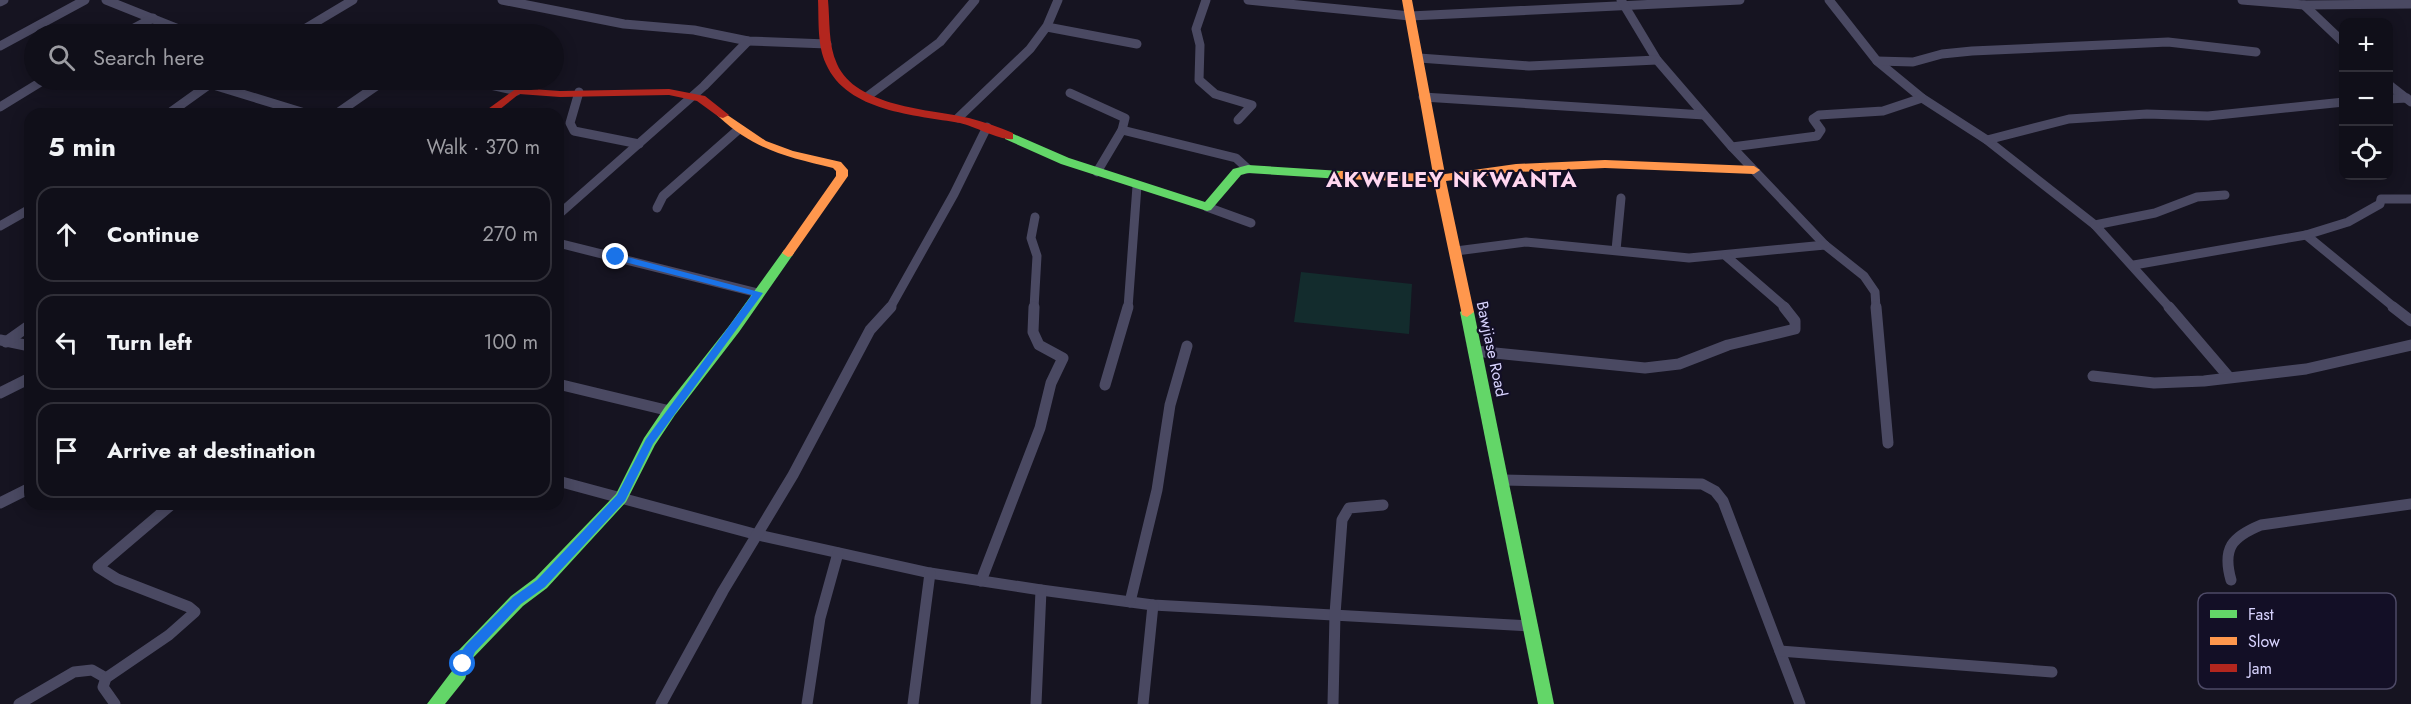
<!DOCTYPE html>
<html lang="en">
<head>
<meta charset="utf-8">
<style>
  :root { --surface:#100f19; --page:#191822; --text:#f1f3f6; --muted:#9c9ca2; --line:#302f38 }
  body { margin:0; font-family:Jost,sans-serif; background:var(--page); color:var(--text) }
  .controls { position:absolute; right:18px; top:18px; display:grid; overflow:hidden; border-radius:12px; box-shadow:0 3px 15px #0003 }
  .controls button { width:54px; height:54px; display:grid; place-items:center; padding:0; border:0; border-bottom:2px solid var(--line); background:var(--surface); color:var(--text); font:30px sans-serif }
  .stop { position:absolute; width:18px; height:18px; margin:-14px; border:4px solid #1a73e8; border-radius:50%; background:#fff }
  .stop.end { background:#1a73e8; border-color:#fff; box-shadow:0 2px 6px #0008 }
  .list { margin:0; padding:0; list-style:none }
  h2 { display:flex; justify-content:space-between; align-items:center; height:78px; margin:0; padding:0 24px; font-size:26px }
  h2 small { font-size:20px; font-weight:400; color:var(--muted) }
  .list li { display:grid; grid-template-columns:39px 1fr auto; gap:18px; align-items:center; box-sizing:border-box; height:96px; margin:0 12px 12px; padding:0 12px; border:2px solid var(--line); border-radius:18px }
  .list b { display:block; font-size:22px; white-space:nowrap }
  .list em { font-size:20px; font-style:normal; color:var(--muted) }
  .icon { flex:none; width:33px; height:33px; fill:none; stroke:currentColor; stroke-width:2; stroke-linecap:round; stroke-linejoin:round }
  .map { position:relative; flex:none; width:2411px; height:704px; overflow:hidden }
  .search { position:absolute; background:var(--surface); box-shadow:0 3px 15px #0003; left:24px; top:24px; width:540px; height:66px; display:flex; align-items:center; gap:15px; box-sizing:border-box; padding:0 21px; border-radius:33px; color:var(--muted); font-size:22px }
  .panel { position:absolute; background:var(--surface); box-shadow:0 3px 15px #0003; left:24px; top:108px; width:540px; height:402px; border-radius:18px }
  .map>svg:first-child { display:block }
</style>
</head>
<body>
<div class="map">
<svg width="2411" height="704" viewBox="0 0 2411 704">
  <rect width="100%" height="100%" fill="#161421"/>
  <path fill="#132c2d" d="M1301,272l111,12 -3,50 -115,-12z"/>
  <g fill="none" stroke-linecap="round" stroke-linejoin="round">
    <g stroke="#4a4962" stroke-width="9">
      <path d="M106,0l85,34"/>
      <path d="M502,0l122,24 70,6 54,11 79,3"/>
      <path d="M1206,0l-10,29 4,16 -1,35 16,14 37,11 -14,15"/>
      <path d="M1248,0l162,16 330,-16"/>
      <path d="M1621,0l36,60 75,87 93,98 39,31 11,16 1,16"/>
      <path d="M1829,0l48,61 45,37 65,42 108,85 75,83"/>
      <path d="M2242,0l62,5 107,-1"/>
      <path d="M0,2l4,-2"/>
      <path d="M2304,5l40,38"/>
      <path d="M1047,27l90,17"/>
      <path d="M123,34l30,-16"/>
      <path d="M296,34l57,-34"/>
      <path d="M0,46l85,-46"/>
      <path d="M1419,58l110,8 128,-6"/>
      <path d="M1877,61l36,1 29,-8 30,-3 196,-9 88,10"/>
      <path d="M468,80l49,11"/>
      <path d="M210,84l98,30"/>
      <path d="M2388,84l23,18"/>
      <path d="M579,92l-9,31 4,8 65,13"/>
      <path d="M1070,93l55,25 -3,12 -25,42"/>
      <path d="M868,96l72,-54 35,-42"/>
      <path d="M1423,97l281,18"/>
      <path d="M2388,99l19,-1"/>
      <path d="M0,107l44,-27"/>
      <path d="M168,114l46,-33"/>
      <path d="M336,114l49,-34"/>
      <path d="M958,118l72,-69 17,-23 11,-26"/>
      <path d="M1122,130l114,28 12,11"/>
      <path d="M1987,140l82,-21 78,-5 61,2 136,-14"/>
      <path d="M1732,147l85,-11 4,-6 -8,-11 6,-4 64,-4 39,-13"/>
      <path d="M1207,207l44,16"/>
      <path d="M657,208l6,-12 76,-67"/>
      <path d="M558,215l146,-129 44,-45"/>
      <path d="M2095,225l60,-12 42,-16 28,-2"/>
      <path d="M0,226l30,-17"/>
      <path d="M2306,235l89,73"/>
      <path d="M558,243l200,50"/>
      <path d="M1616,250l5,-52"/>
      <path d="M1456,251l70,-9 163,16 136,-13"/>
      <path d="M1726,256l60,52"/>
      <path d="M2134,265l172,-30 42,-13 32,-18 1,-5h30"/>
      <path d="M890,308l64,-114 33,-67"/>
      <path d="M1034,308l3,-52 -6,-18 4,-21"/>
      <path d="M1128,308l9,-122"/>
    </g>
    <g stroke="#4a4962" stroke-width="11">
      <path d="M1876,307l12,136"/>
      <path d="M2169,307l59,69"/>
      <path d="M2393,307l18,14"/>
      <path d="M0,340l30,6"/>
      <path d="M6,342l24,-17"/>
      <path d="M1475,351l170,17 34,-4 49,-19 67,-16v-8l-11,-14"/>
      <path d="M2093,376l61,7 50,-2 102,-12 105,-24"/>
      <path d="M562,385l108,26"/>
      <path d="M1105,385l23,-78"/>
      <path d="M0,393l30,-15"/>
      <path d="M1503,480l199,4 13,7 8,10 77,203"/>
      <path d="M558,481l200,54 172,38 111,17 112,15 379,21"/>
      <path d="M0,503l30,-15"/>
      <path d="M2231,580c-9,-32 1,-43 30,-55l150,-21"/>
      <path d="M981,581l59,-153 11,-45 12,-25 -24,-13 -6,-13 1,-25"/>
      <path d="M1130,602l27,-112 13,-85 17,-59"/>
      <path d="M1780,651l272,21"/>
      <path d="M19,704l55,-32 18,-2 14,8"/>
      <path d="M115,704l-12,-17 3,-9 63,-43 26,-23 -6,-5 -72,-28 -19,-12 74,-63"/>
      <path d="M661,704l62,-113 70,-116 77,-145 21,-23"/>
      <path d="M807,704l13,-86 18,-65"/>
      <path d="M913,704l17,-131"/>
      <path d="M1036,704l5,-114"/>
      <path d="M1143,704l10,-99"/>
      <path d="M1333,704l2,-90 7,-94 7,-12 34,-3"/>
    </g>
    <g fill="#63d668" fill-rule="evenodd">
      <path d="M1009,132l60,26 136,44 28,-33 15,-4 93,6 6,4 -6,4 -93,-6 -7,2 -30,35 -4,1 -146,-47 -56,-25v-6z"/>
      <path d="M788,249l4,1 2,3 -2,3 -53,76 -64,83 -20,30 -29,57 -79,86 -24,18 -52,54 -6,19 -20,25h-18l25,-33 6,-20 53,-55 24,-18 81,-84 28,-56 21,-31 64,-81 55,-76z"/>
      <path d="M1467,307l7,5 80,392h-16l-78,-392z"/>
    </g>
    <g fill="#ff974d" fill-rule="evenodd">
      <path d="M1402,0h10l33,174 71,-10 89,-4 149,6 6,4 -6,4 -149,-6 -89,4 -70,9 28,131 -7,5 -5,-2 -28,-133 -93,-3 -6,-4 6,-4 92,3z"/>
      <path d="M723,112l43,29 27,10 48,11 7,8v6l-56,80 -4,1 -6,-4 54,-77v-5l-3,-3c-46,-11 -78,-18 -114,-51l-2,-2z"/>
    </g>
    <g fill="#b3261e" fill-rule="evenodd">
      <path d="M818,0h10c2,20 0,45 9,64 19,43 92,45 132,54 15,4 30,9 44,15v6c-12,2 -39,-13 -53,-16 -44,-8 -113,-11 -134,-59 -9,-19 -7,-44 -8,-64z"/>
      <path d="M517,88l43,3 109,-2 36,7 24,19 -6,3 -4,-1 -22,-16 -28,-6 -109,2 -41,-3 -25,20h-13z"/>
    </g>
  </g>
  <path fill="#1a73e8" d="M616,254l147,39 -110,151 -28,57 -80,86 -24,17 -46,48 -7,16h-9l-1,-12 8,-11 47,-48 24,-17 80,-85 29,-56 106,-144 -139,-36v-4z"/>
  <g text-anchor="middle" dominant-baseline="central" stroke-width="4.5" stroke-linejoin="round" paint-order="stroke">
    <g font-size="16" fill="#d9d4ff" stroke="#130f26">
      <text transform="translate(1492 349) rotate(78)">Bawjiase Road</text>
    </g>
    <g font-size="22" font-weight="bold" letter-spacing="1.5" fill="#ffd6f0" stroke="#130f26">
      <text x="1452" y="179">AKWELEY NKWANTA</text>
    </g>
  </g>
  <rect x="2198" y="593" width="198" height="96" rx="9" fill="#130f26" stroke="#4e4a67" stroke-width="1.5"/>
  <rect x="2210" y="610" width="27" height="8" fill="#63d668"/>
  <rect x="2210" y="637" width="27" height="8" fill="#ff974d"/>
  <rect x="2210" y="664" width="27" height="8" fill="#b3261e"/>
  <g font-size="16" fill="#d9d4ff">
    <text x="2248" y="620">Fast</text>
    <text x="2248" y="647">Slow</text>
    <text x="2248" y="674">Jam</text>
  </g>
</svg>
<div class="controls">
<button>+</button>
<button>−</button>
<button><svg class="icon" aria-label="locate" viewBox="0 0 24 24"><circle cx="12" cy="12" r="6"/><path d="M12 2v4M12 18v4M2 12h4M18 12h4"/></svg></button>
</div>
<div class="stop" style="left:463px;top:664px"></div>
<div class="stop end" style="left:616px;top:257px"></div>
<div class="search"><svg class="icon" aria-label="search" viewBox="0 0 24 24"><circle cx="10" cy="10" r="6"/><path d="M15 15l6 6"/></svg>Search here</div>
<section class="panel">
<h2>5 min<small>Walk · 370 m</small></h2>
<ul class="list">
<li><svg class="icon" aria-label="ahead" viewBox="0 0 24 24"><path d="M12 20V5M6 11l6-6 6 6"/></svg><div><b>Continue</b></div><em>270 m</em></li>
<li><svg class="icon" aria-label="left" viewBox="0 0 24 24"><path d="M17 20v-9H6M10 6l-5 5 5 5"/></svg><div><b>Turn left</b></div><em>100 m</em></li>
<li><svg class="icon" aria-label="arrive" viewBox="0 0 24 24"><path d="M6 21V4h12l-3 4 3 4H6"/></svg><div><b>Arrive at destination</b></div></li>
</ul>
</section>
</div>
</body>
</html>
